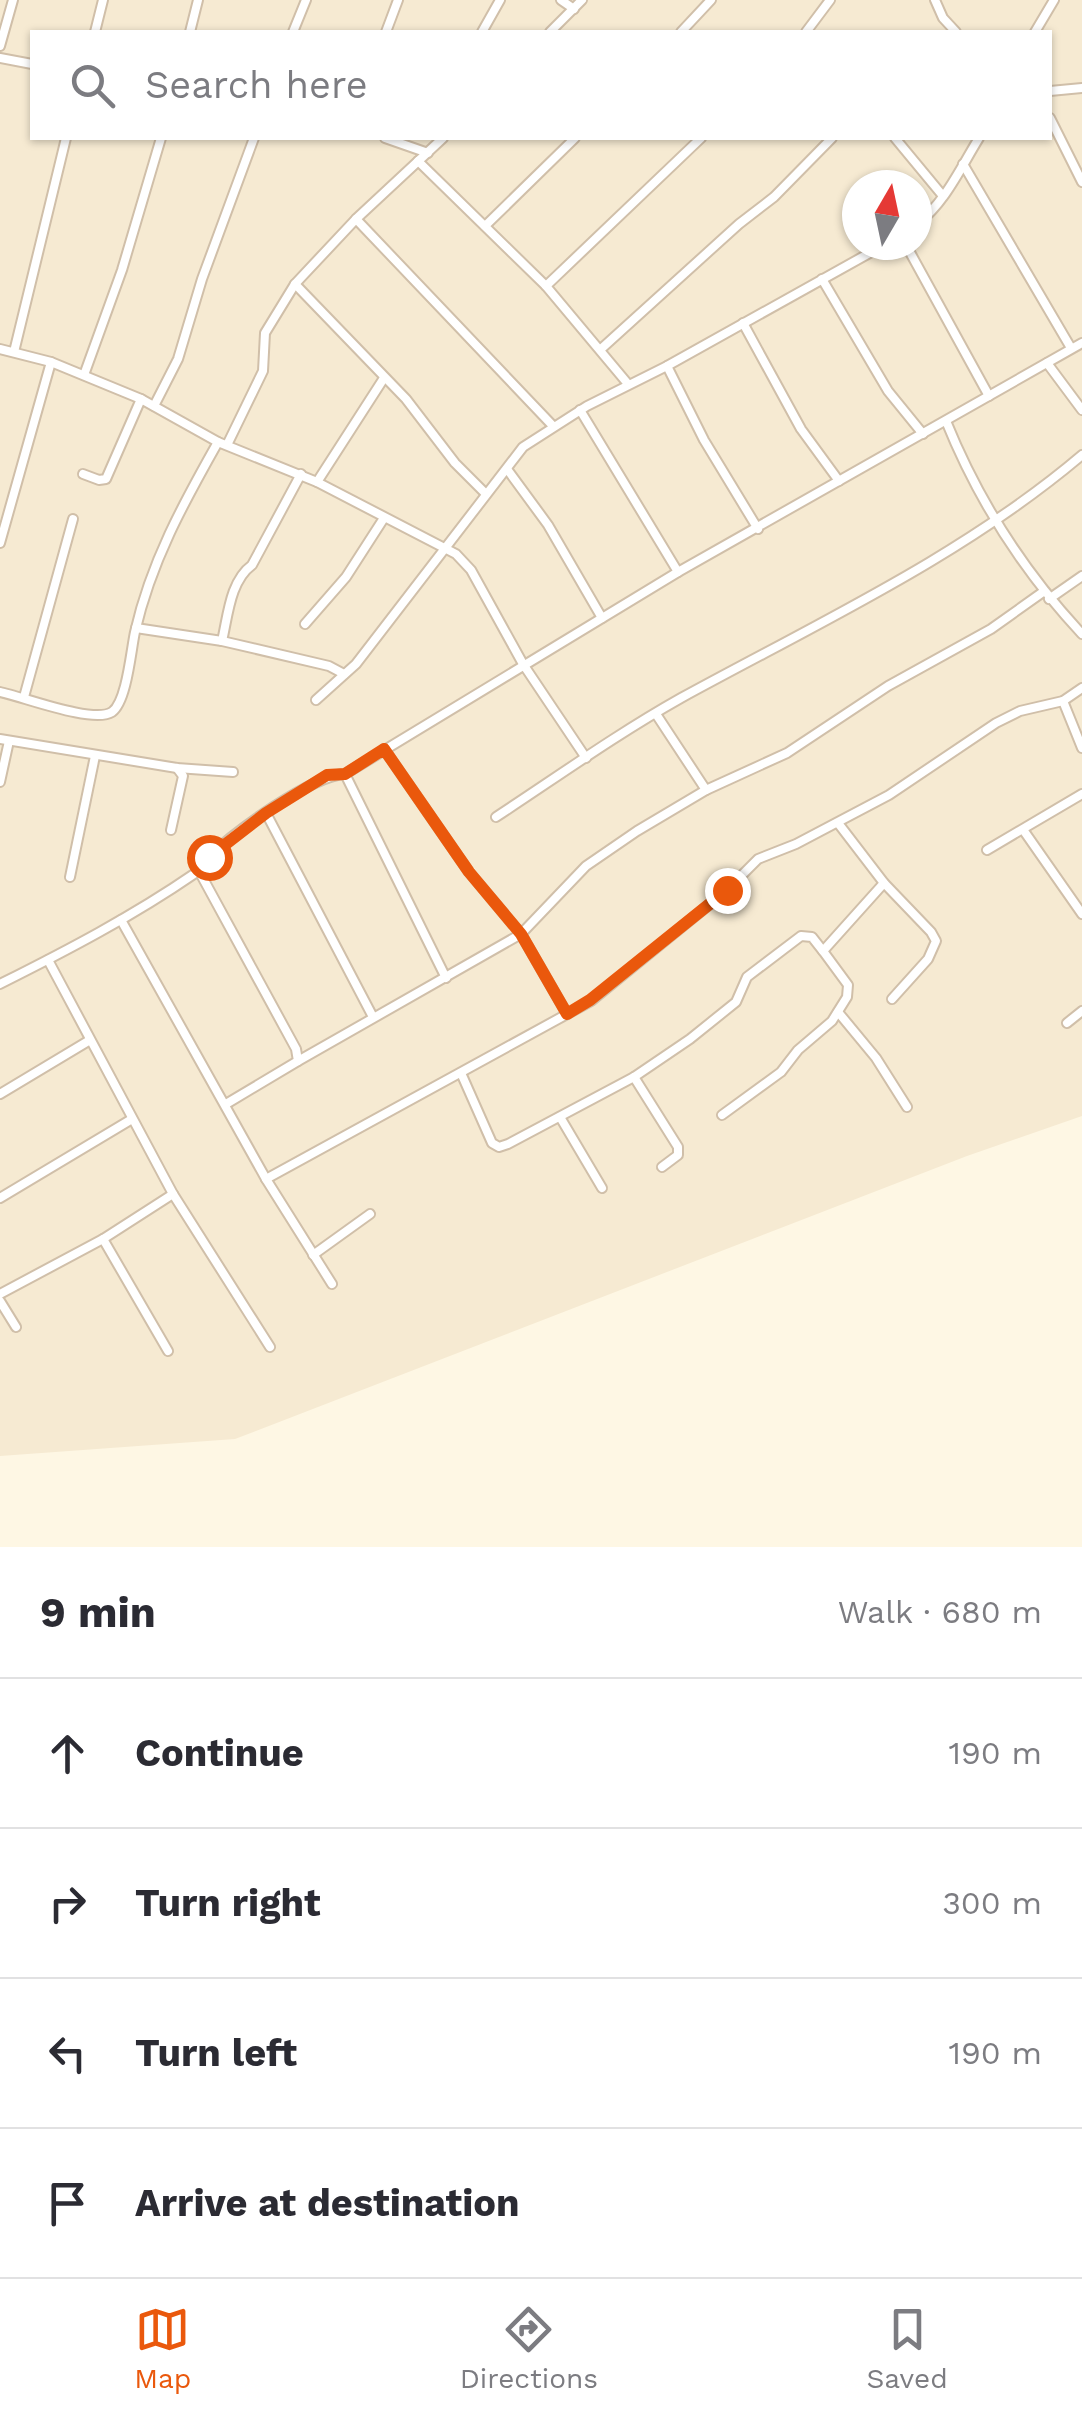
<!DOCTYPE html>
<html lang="en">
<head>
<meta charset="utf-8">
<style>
  :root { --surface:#fff; --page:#f7f7f7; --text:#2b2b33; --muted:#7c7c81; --line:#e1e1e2; --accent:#ea580c }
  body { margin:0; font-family:"Work Sans",sans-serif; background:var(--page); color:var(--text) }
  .compass { position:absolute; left:842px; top:170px; width:90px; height:90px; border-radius:50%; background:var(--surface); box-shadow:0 2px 8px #0004; rotate:9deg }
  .stop { position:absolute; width:30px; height:30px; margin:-22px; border:8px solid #ea580c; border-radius:50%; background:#fff }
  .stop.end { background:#ea580c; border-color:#fff; box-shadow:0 2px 10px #0008 }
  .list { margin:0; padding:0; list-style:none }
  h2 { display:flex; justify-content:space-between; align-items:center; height:130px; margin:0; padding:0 40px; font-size:42px }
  h2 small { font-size:32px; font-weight:400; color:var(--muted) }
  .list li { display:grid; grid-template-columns:65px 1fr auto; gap:30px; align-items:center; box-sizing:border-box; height:150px; padding:0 40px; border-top:2px solid var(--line) }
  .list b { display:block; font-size:38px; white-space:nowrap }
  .list em { font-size:32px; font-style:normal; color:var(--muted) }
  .icon { flex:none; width:55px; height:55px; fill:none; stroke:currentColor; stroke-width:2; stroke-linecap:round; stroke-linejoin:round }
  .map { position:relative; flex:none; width:1082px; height:1547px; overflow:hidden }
  .search { position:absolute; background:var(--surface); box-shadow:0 2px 8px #0004; left:30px; right:30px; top:30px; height:110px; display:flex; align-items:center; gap:25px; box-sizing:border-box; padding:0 35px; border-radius:0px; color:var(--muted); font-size:38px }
  .sheet { height:730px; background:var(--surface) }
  nav { display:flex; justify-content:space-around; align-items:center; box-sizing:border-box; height:140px; border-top:2px solid var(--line); background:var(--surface); font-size:28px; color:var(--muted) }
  nav a { display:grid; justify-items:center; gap:5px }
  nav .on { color:var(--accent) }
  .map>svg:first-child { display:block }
</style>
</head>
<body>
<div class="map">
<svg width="1082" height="1547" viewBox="0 0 1082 1547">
  <rect width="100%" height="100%" fill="#fef7e4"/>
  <path fill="#f6ead2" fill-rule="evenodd" d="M0,0h1082v1116l-115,40 -732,283 -235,17zM32,32h1018v106h-1018zM857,185h60v60h-60z"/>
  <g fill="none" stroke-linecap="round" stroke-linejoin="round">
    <defs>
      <g id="minor">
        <path d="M561,0l13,9"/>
        <path d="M935,0l8,18 13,14"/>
        <path d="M95,32l8,-32"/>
        <path d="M190,32l8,-32"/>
        <path d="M293,32l13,-32"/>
        <path d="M386,32l12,-32"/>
        <path d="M482,32l18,-32"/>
        <path d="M550,32l32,-32"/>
        <path d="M681,32l30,-32"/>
        <path d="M806,32l24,-32"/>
        <path d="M1035,32l19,-32"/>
        <path d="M0,46l13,-46"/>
        <path d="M0,58l32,6"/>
        <path d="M1050,91l32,-3"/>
        <path d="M1050,118l32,64"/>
        <path d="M385,138l43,15"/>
        <path d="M895,138l48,58"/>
        <path d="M418,161l128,125 82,98"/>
        <path d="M963,164l108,184"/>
        <path d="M356,219l197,207"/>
        <path d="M917,224c28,-21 44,-57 62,-86"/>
        <path d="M485,226l90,-88"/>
        <path d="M906,245l83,151"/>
        <path d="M822,279l66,112 35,43"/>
        <path d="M295,284l111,115 49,64 31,31"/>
        <path d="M546,286l155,-148"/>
        <path d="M743,323l58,106 38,52"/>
        <path d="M0,349l51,13 90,37 77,43 99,40 139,72 15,16 52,94 63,94"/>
        <path d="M601,349l138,-125 35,-27 58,-59"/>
        <path d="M14,352l52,-214"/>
        <path d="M1047,363l35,47"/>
        <path d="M667,366l37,74 54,89"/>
        <path d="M84,375l38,-105 39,-132"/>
        <path d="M154,406l24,-47 24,-80 52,-141"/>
        <path d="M580,410l98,162"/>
        <path d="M946,421c32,79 78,151 136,213"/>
        <path d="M228,443l35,-72 2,-38 30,-49 61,-65 87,-81"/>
        <path d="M507,469l41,56 54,93"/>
        <path d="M83,474l16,6 7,-1 35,-80"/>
        <path d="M317,482l67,-104"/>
        <path d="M0,543l51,-181"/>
        <path d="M1049,599l33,-23"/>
        <path d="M305,624l41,-47 38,-59"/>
        <path d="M136,628l86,13 107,25 15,8"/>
        <path d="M222,641c6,-25 8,-60 30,-76l49,-91"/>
        <path d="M0,692c24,5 93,32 112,20 15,-11 19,-62 23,-80 16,-70 48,-128 83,-190"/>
        <path d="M24,697l49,-178"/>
        <path d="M316,700l40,-36 167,-217 64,-41 80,-40 217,-121"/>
        <path d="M1063,701l19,47"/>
        <path d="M656,714l50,76 81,-37 101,-67 103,-57 52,-37"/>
        <path d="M0,739l177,29 56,4"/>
        <path d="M384,749l85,123 52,62 46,80"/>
        <path d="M345,774l101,204"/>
        <path d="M0,782l9,-41"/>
        <path d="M266,813l107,204"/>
        <path d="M496,817c61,-40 121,-83 185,-119 137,-75 282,-142 401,-243"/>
        <path d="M838,823l46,60 47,49 5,9 -8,18 -36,40"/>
        <path d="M171,830l12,-54 -6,-8"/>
        <path d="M1024,831l58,83"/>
        <path d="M987,850l95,-56"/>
        <path d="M199,871l97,178 2,12 -72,43"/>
        <path d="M70,877l25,-121"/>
        <path d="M121,920l145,259 66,105"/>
        <path d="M48,960l125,234 97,153"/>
        <path d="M0,984c66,-33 133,-68 194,-110 7,-5 9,-11 15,-17 25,-25 102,-81 136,-83l333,-202 404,-229"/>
        <path d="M838,1012l38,46 31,49"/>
        <path d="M1067,1023l15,-12"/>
        <path d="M298,1061l223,-127 65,-68 51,-35 69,-41"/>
        <path d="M461,1073l31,70 7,4 9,-3 126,-67 56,-38 46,-37 11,-25 54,-41 11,1 11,14 61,-68"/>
        <path d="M634,1077l44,70v8l-16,12"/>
        <path d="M0,1094l90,-54"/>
        <path d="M722,1115l59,-43 17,-22 34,-29 15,-24 1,-12 -25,-34"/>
        <path d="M560,1117l42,71"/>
        <path d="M266,1179l325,-178 136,-111 31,-31 38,-15 93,-49 107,-72 24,-12 43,-10 19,-13"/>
        <path d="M0,1198l132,-79"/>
        <path d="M103,1239l65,112"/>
        <path d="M313,1255l57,-41"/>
        <path d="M0,1294l103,-55 70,-45"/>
        <path d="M0,1301l16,26"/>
      </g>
    </defs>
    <use href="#minor" stroke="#d0bfa9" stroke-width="12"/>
    <use href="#minor" stroke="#fff" stroke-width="8"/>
  </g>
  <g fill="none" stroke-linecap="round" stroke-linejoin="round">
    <path stroke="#ea580c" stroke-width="12" d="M209,857l57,-44 61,-38 18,-1 39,-25 85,123 52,62 46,80 23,-14 137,-110"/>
  </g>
</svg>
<svg class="compass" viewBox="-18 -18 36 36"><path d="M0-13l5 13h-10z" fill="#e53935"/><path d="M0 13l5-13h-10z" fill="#7c7c81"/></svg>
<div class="stop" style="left:209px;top:857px"></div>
<div class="stop end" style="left:727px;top:890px"></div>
<div class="search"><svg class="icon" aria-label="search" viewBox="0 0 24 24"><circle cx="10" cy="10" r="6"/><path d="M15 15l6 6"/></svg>Search here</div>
</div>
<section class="sheet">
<h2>9 min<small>Walk · 680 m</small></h2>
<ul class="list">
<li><svg class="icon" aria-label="ahead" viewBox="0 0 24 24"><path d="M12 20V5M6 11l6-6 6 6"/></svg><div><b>Continue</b></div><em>190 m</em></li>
<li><svg class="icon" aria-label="right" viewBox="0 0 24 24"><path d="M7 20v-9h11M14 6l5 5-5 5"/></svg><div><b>Turn right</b></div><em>300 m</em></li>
<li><svg class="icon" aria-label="left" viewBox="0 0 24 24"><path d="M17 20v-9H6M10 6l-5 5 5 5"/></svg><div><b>Turn left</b></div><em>190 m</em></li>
<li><svg class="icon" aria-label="arrive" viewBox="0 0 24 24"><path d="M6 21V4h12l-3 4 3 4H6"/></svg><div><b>Arrive at destination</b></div></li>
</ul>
</section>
<nav>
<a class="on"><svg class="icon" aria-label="map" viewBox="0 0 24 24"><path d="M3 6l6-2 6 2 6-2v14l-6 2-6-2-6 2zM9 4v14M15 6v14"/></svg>Map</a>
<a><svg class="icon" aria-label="directions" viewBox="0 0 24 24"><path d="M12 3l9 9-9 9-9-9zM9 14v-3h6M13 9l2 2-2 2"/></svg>Directions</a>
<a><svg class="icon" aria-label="saved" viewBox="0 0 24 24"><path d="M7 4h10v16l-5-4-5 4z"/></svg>Saved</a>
</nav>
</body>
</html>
